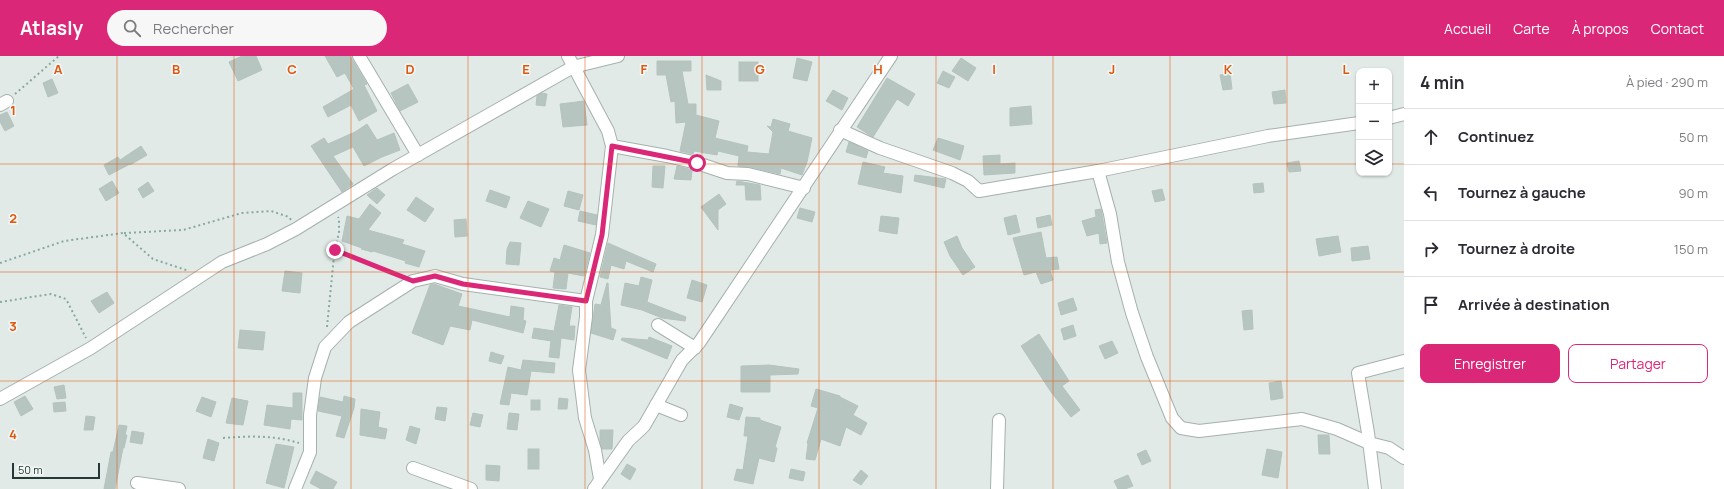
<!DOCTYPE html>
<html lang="fr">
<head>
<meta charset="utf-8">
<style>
  :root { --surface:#fff; --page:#f7f7f7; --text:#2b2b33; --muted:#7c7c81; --line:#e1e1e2; --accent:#db2777 }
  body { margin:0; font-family:Manrope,sans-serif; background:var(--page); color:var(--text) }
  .controls { position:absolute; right:12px; top:12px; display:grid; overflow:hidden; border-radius:8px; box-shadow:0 1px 3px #0004 }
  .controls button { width:36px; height:36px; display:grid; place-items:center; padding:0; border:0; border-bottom:1px solid var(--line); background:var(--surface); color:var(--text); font:20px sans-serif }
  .scale { position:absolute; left:12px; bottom:10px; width:88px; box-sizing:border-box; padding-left:4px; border:2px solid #243936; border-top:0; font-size:11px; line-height:14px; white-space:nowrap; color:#243936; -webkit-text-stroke:3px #f2f7f5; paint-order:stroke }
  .stop { position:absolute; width:12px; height:12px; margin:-9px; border:3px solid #db2777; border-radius:50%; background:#fff }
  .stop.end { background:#db2777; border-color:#fff; box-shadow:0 1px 4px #0008 }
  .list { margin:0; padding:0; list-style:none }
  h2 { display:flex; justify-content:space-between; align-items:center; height:52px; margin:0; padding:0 16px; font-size:17px }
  h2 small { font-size:13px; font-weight:400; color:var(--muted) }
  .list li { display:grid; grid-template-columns:26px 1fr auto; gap:12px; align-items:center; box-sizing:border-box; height:56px; padding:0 16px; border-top:1px solid var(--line) }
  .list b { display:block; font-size:15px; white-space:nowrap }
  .list em { font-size:13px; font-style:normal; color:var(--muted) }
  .actions { display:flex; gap:8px; padding:12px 16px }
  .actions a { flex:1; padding:9px 0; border:1px solid var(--accent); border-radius:8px; text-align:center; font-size:14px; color:var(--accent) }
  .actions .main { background:var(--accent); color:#fff }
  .icon { flex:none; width:22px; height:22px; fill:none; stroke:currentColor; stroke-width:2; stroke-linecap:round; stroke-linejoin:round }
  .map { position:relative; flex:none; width:1404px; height:433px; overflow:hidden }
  header { display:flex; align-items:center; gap:24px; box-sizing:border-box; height:56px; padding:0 20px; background:var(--accent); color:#fff }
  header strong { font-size:19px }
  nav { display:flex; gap:22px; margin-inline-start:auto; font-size:14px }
  .search { width:280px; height:36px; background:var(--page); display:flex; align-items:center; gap:10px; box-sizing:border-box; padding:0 14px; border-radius:22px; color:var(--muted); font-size:15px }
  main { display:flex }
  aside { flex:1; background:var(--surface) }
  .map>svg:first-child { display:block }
</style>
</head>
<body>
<header>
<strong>Atlasly</strong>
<div class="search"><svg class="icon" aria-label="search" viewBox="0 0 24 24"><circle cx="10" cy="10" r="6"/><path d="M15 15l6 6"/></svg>Rechercher</div>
<nav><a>Accueil</a><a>Carte</a><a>À propos</a><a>Contact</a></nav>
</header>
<main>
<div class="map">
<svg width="1404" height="433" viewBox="0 0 1404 433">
  <rect width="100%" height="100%" fill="#e2eae7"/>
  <g fill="#b7c5c1" stroke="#b5c3bf">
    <path d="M242,0h14l6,14 -24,11 -9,-19z"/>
    <path d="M325,0h25l17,28 -3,1 13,26 -18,10 -8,-16 -23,12 -5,-10 31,-18 -9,-16 -8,4z"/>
    <path d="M797,2l15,4 -5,19 -14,-3z"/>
    <path d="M961,2l15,10 -8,13 -16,-10z"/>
    <path d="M657,5h34v10h-9l6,33h8v11l23,6 -4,17 33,8 -1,6 22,2 4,-22 -6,-6 4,1 2,-8 17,5 -2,7 24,7 -5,24 -5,13 -21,-7 -1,6 -30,-7 -12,-1 1,-10 -21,-5 -1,4 -23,-4 -1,3 -13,-3 6,-29 -10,1 -1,-22 -4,1 -5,-27h-9z"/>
    <rect x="739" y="6" width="19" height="19"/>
    <path d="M943,15l12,6 -6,11 -12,-5z"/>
    <path d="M1230,17l2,16 -9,1 -3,-15z"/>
    <path d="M706,19l15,6v9h-14z"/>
    <path d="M887,22l28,16 -7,12 -11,-7 -24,38 -16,-10z"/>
    <path d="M52,23l6,14 -10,4 -5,-14z"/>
    <path d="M408,28l10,18 -18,9 -9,-18z"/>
    <path d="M833,34l15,8 -6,12 -16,-9z"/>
    <path d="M1285,34l1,13 -12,1 -2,-12z"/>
    <path d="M542,37l5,1 -2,12 -9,-1 1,-9z"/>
    <path d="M584,45l3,24 -24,2 -3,-23z"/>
    <path d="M1031,50l1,18 -22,2v-18z"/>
    <path d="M7,56l7,14 -9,5 -5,-9v-7z"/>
    <path d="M367,68l10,16 17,-7 6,17 -18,7 -18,9 -11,-19 -20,9 20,28 -11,8 -31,-46 13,-8 4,6 27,-12z"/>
    <path d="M938,82l26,8 -4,14 -27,-10z"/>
    <path d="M849,86l19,9 -2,7 -20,-6z"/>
    <path d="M141,90l6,9 -17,10v-1l-21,11 -5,-10 14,-8 2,3z"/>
    <path d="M1000,99v9l15,-1v10l-31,2 -1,-19z"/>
    <path d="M1299,105l2,10 -12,1 -2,-9z"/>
    <path d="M863,106l22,5 -2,6 20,3 -2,17 -43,-9z"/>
    <path d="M653,110h12l-2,22 -11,-1z"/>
    <path d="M677,110l15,4 -1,10 -17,-1z"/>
    <path d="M915,119l31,4 -2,9 -30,-7z"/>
    <path d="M112,125l7,12 -13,8 -7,-12z"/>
    <path d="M737,125l23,4 1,15h-15l-1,-15h-9z"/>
    <path d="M148,126l6,9 -11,7 -5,-9z"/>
    <path d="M1263,127l1,9 -10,1 -1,-9z"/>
    <path d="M377,132l8,7 -8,9 -10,-9z"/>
    <path d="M1162,133l3,11 -10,2 -3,-11z"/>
    <path d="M490,134l20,7 -4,11 -20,-7z"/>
    <path d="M568,135l15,4 -4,15 -15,-4z"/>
    <path d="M719,138l7,10 -8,6v20l-17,-23z"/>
    <path d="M416,141l18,12 -9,13 -18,-12z"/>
    <path d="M528,145l21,8 -8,18 -21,-9z"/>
    <path d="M370,148l11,9 -13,17 36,10 -2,4 23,7 -6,16 -14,-4 1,-2 -33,-10 -1,1 -11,-3 1,-1 -20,-7 5,-25 12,3z"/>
    <path d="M800,152l15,4 -3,10 -15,-4z"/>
    <path d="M1101,153l6,34 -7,1 -1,-11 -12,3 -5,-15 14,-4 -1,-7z"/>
    <path d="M580,155l17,4 -1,10 -18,-4z"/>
    <path d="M1016,159l4,17 -12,3 -4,-17z"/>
    <path d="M1050,159l2,10 -14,3 -2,-10z"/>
    <path d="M881,160l18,2 -2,16 -18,-3z"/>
    <path d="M466,163l1,17 -12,1 -1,-17z"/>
    <path d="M1041,176l5,26 11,-1 2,12 -9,1 3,10 -12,4 -5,-12 -12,3 -11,-37z"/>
    <path d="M957,180l5,12 13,19 -12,8 -13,-19 -6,-14z"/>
    <path d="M1338,180l3,16 -22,4 -3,-17z"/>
    <path d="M510,186l11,1 -2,22 -13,-1 1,-15z"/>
    <path d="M608,187l48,21 -3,8 -27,-11 -2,8 -13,-4 -3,14 -8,-2z"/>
    <path d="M564,189l26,8 -6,23 -16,-3 -2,16 -13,-1 2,-16 -5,-1 4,-13 6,2z"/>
    <path d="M1368,190l2,13 -18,2 -1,-13z"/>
    <path d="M285,215l17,2 -2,20 -18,-2z"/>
    <path d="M641,221l11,3 -5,22 39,15 -1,4 -23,-3 -20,-8 -21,-5 4,-22 14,3z"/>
    <path d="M692,224l15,5 -5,17 -15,-4z"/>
    <path d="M607,227h1l3,45 5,2 -3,10 -22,-7 4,-29 6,1z"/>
    <path d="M434,228l28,10 -4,12 52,11 1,-11 13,2 -1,12 3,1 -3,12 -51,-13 -2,10 -20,-4 -7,19 -31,-12 18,-48z"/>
    <path d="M107,236l7,11 -15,10 -8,-12z"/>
    <path d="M1073,242l4,12 -16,5 -3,-12z"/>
    <path d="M559,249l13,2 -3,19h6l-1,14 -13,-2 -2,20 -10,-1 2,-16 -19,-3 2,-10 20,3z"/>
    <path d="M1252,254l1,19 -9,1 -2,-19z"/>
    <path d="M1073,269l3,11 -12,4 -3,-11z"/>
    <path d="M240,274l25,2 -2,18 -25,-2z"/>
    <path d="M1039,278l30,47 -7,5 18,24 -9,7 -20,-25 -30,-46z"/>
    <path d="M649,281l23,9 -5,13 -46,-19 1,-2 26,2z"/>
    <path d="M1112,285l6,12 -13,6 -6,-13z"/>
    <path d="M491,296l13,4 -3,8 -12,-3z"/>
    <path d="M523,304l32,3 -1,10 -23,-2 -4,24 -16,-2 -2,12 -9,-1 8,-37 13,3z"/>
    <path d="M769,309l30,4 -1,5 -28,1v17h-29v-26z"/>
    <path d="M1281,325l2,17 -12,2 -2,-17z"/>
    <path d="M64,329l2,13 -9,1 -3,-12z"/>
    <path d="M816,333l24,7v1l18,9 -5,9 14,8 -6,12 -15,-8 -6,19 -19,-7 -6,21 -9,-1 2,-15 -1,-1 11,-35 -7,-2z"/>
    <path d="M293,337h9v27l-11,-1 -1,10 -26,-4 3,-20 26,3z"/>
    <path d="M25,340l8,13 -12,7 -7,-14z"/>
    <path d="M344,340l11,3 -1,9 -10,30 -8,-2 6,-20 -24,-5 2,-14 23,5z"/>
    <path d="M202,341l14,5 -5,15 -15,-6z"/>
    <path d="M232,342l16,3 -5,24 -17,-2z"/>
    <path d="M559,342l9,1 -1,10h-9z"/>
    <rect x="531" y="344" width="9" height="10"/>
    <path d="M65,346l1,9 -12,1 -1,-9z"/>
    <path d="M730,348l13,4 -4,12 -12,-3z"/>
    <path d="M437,351l10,1 -2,13 -10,-2z"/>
    <path d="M361,353l19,3 -2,15 9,2 -2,10 -25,-4z"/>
    <path d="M473,357l10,2 -3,12 -10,-2z"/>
    <path d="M509,357l10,1 -2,16 -10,-1z"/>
    <path d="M86,360l9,1 -2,13h-9z"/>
    <path d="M746,361l14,1v2l21,7 -6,20 2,1 -3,14 -15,-4 -6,26 -19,-4 3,-11 6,1 5,-34h-4z"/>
    <path d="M119,369l8,1 -2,9h2l-3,13h-1l-8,41h-11l7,-37h2z"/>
    <path d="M410,370l10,3 -4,15 -10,-4z"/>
    <path d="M600,374h13l-1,19h-10l-2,-9z"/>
    <path d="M132,375l12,2 -2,11 -12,-2z"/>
    <path d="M1318,379h11l1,19h-11z"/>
    <path d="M208,383l11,4 -5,18 -11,-3z"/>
    <path d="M276,388l18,3 -10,41 -18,-5z"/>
    <rect x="528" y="393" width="11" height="20"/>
    <path d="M1267,393l15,3 -4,26 -16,-3z"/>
    <path d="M1146,394l5,11 -9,4 -5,-11z"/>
    <path d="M627,408l9,5 -6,11 -9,-6z"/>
    <path d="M486,409l14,1 -1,15 -13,-1z"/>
    <path d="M791,413l14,3 -2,9 -14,-3z"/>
    <path d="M861,414l7,6 -7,9 -8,-5z"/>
    <path d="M316,415l21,11 -4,7h-12l-11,-6z"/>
    <path d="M1128,419l5,11 -8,3h-7l-4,-8z"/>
  </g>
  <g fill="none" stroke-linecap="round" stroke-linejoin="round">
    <defs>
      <g id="minor">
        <path d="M359,0l59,99"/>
        <path d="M568,0l40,75 4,15 -10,89 -16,66v16l-7,53 6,48 10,32 5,29"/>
        <path d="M0,49l7,-4"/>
        <path d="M1389,62l15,-4"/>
        <path d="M840,74l40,18 72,25 16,8 11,10 119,-20 170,-35 91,-13"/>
        <path d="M612,90l55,10 30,7 30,10 21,1 56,14"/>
        <path d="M1098,115l12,43 8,48 14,51 15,44 25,61 9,10 18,3 103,-12 35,10 32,14 20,5 15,10"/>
        <path d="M658,269l37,23"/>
        <path d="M0,343l91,-51 131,-86 45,-18 29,-15 97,-60 180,-102 45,-11"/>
        <path d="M656,349l25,10"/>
        <path d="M413,412l58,21"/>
        <path d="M137,427l42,6"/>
        <path d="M295,433l15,-37v-37l5,-37 10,-31 24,-25 64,-41 22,-5 28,8 123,17"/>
        <path d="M594,433l34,-48 16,-15 38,-66 17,-17 192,-287"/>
        <path d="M997,433l2,-69"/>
        <path d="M1375,433l-7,-56 -10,-60 46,-12"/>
      </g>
    </defs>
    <use href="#minor" stroke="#a5b1ae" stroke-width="14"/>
    <g stroke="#85aaa3" stroke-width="2" stroke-dasharray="2 3" stroke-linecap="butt">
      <path d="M15,38l44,-38"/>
      <path d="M124,177l59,-3 59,-17 29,-2 18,6 2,3"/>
      <path d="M335,194l66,26"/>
      <path d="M0,207l64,-22 59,-8 30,26 36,12"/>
      <path d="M0,246l51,-8 15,5 20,39"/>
      <path d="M327,271l7,-71 5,-24v-13l-1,-2"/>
      <path d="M223,382c26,-2 50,-3 76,5"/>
    </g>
    <use href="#minor" stroke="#fff" stroke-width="12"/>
  </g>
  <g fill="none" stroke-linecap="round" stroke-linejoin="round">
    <path stroke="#db2777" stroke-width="5" d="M335,194l78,31 22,-5 28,8 123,17 16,-66 10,-89 85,17"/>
  </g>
  <path fill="none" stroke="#de570e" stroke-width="1" stroke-opacity="0.55" d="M117,0v433M234,0v433M351,0v433M468,0v433M585,0v433M702,0v433M819,0v433M936,0v433M1053,0v433M1170,0v433M1287,0v433M0,108h1359M1389,108h15M0,216h1404M0,325h1404"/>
  <g font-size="13" text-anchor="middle" font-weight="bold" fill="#de570e" stroke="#f2f7f5" stroke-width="3" stroke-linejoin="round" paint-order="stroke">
    <text x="58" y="18">A</text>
    <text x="176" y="18">B</text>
    <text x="292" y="18">C</text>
    <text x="410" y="18">D</text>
    <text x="526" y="18">E</text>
    <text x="644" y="18">F</text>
    <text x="760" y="18">G</text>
    <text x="878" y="18">H</text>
    <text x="994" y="18">I</text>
    <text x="1112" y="18">J</text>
    <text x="1228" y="18">K</text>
    <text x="1346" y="18">L</text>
    <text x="13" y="59">1</text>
    <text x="13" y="167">2</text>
    <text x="13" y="275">3</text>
    <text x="13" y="383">4</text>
  </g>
</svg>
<div class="controls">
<button>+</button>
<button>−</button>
<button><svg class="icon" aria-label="layers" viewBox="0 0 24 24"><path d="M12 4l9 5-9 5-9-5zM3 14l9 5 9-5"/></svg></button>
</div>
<div class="scale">50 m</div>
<div class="stop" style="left:697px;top:107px"></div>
<div class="stop end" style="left:335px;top:194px"></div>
</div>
<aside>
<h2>4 min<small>À pied · 290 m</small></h2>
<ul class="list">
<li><svg class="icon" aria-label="ahead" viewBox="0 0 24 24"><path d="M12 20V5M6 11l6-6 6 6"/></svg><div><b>Continuez</b></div><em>50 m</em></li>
<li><svg class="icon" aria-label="left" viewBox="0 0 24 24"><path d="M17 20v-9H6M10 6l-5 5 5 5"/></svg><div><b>Tournez à gauche</b></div><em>90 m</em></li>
<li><svg class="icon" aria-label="right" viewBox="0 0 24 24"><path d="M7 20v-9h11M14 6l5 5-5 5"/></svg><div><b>Tournez à droite</b></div><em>150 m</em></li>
<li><svg class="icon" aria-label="arrive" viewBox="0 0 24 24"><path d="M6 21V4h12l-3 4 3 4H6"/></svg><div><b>Arrivée à destination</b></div></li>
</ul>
<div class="actions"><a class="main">Enregistrer</a><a>Partager</a></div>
</aside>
</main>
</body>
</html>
